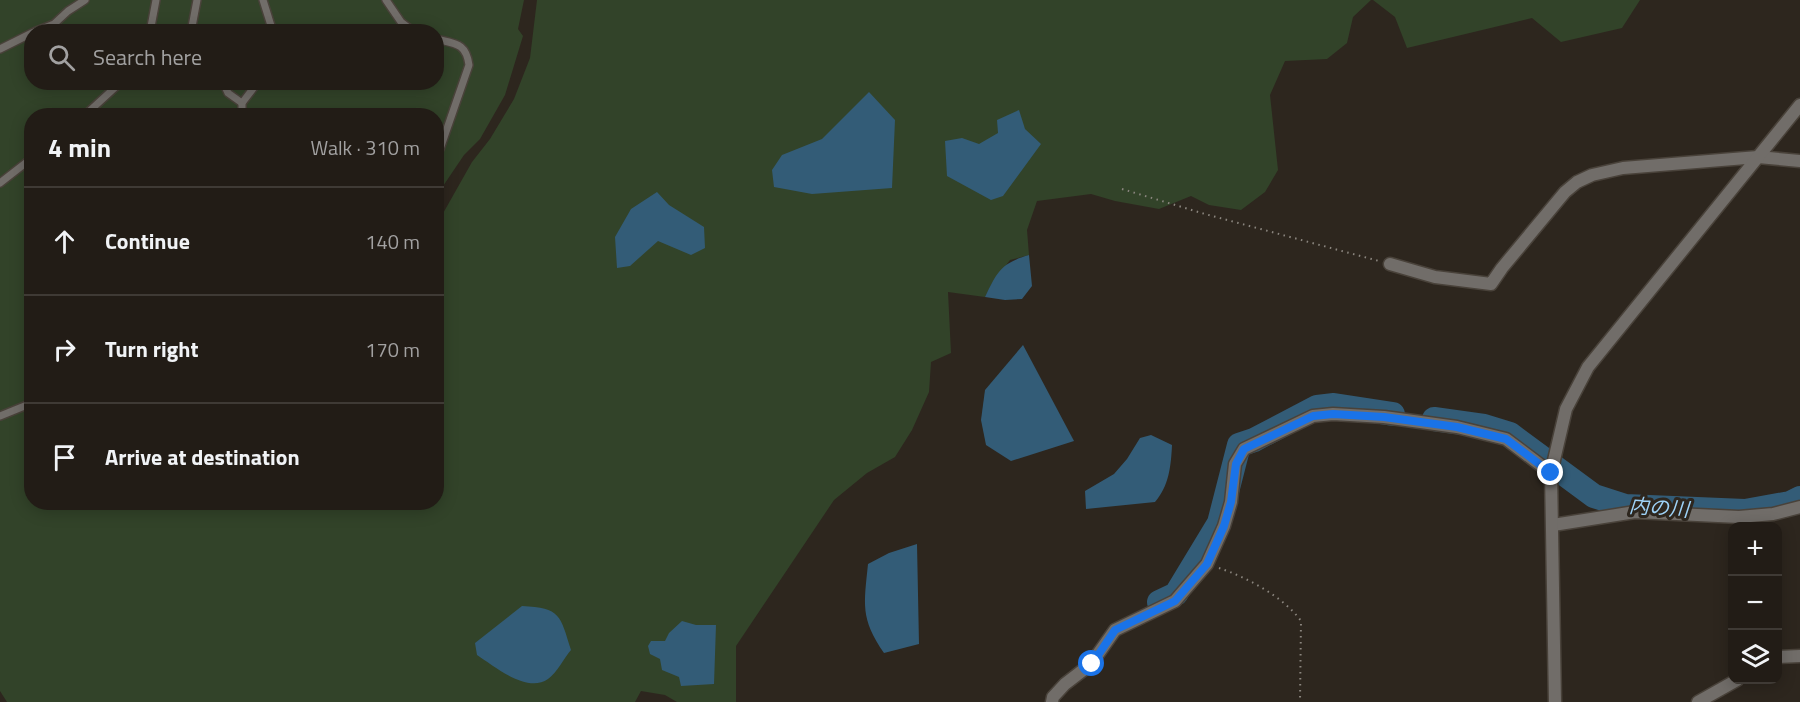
<!DOCTYPE html>
<html lang="en">
<head>
<meta charset="utf-8">
<style>
  :root { --surface:#221c16; --page:#2a251f; --text:#f1f3f6; --muted:#a2a1a1; --line:#3f3a35 }
  body { margin:0; font-family:"Titillium Web","Noto Sans JP",sans-serif; background:var(--page); color:var(--text) }
  .controls { position:absolute; right:18px; bottom:18px; display:grid; overflow:hidden; border-radius:12px; box-shadow:0 3px 15px #0003 }
  .controls button { width:54px; height:54px; display:grid; place-items:center; padding:0; border:0; border-bottom:2px solid var(--line); background:var(--surface); color:var(--text); font:30px sans-serif }
  .stop { position:absolute; width:18px; height:18px; margin:-14px; border:4px solid #1a73e8; border-radius:50%; background:#fff }
  .stop.end { background:#1a73e8; border-color:#fff; box-shadow:0 2px 6px #0008 }
  .list { margin:0; padding:0; list-style:none }
  h2 { display:flex; justify-content:space-between; align-items:center; height:78px; margin:0; padding:0 24px; font-size:26px }
  h2 small { font-size:20px; font-weight:400; color:var(--muted) }
  .list li { display:grid; grid-template-columns:39px 1fr auto; gap:18px; align-items:center; box-sizing:border-box; height:108px; padding:0 24px; border-top:2px solid var(--line) }
  .list b { display:block; font-size:22px; white-space:nowrap }
  .list em { font-size:20px; font-style:normal; color:var(--muted) }
  .icon { flex:none; width:33px; height:33px; fill:none; stroke:currentColor; stroke-width:2; stroke-linecap:round; stroke-linejoin:round }
  .map { position:relative; flex:none; width:1800px; height:702px; overflow:hidden }
  .search { position:absolute; background:var(--surface); box-shadow:0 3px 15px #0003; left:24px; top:24px; width:420px; height:66px; display:flex; align-items:center; gap:15px; box-sizing:border-box; padding:0 21px; border-radius:24px; color:var(--muted); font-size:22px }
  .panel { position:absolute; background:var(--surface); box-shadow:0 3px 15px #0003; left:24px; top:108px; width:420px; height:402px; border-radius:24px }
  .map>svg:first-child { display:block }
</style>
</head>
<body>
<div class="map">
<svg width="1800" height="702" viewBox="0 0 1800 702">
  <rect width="100%" height="100%" fill="#2d261e"/>
  <g fill="#324329" fill-rule="evenodd">
    <path d="M0,0h524l-6,29 5,7 -18,59 -25,44 -16,16 -27,40 -1,-79h-404v386h404l1,-278 35,-62 18,-23 24,-40 16,-41 7,-58h834l-18,17 -6,26 -20,16 -42,2 -15,34 8,75 -13,22 -24,18 -32,-5 -18,-9 -32,13 -44,-8 -24,-7 -54,7 -10,29 2,25 -19,5 -19,25 -6,12 -37,-5 3,61 -20,9 -2,30 -17,38 -17,27 -28,16 -33,27 -98,146v56h-59l-12,-7 -24,-4 -6,11h-628l-7,-11zM32,32h404v50h-404z"/>
    <path d="M1373,0h267l-18,28 -61,14 -29,-24 -125,30 -12,-31z"/>
  </g>
  <g fill="#335c77">
    <path d="M869,92l26,28 -3,68 -80,6 -38,-7 -2,-17 10,-15 40,-16z"/>
    <path d="M1019,110l6,19 16,15 -38,52 -12,4 -44,-24 -2,-35 17,-3 17,6 19,-11 -1,-13z"/>
    <path d="M657,192l12,13 35,22 1,21 -14,7 -33,-14 -28,25 -13,2 -2,-31 16,-28z"/>
    <path d="M1029,255l3,31 -10,13 -17,1 -20,-3c12,-25 16,-34 44,-42z"/>
    <path d="M1023,345l51,96 -63,20 -25,-16 -5,-25 4,-30z"/>
    <path d="M1151,435l21,10c-1,21 -3,41 -17,57l-69,7 -1,-18 29,-17 13,-15 13,-21z"/>
    <path d="M917,544l2,100 -35,9c-24,-35 -20,-49 -16,-89l21,-11z"/>
    <path d="M522,606c39,2 38,9 49,44 -7,8 -14,23 -23,29 -21,15 -54,-13 -71,-24l-2,-12z"/>
    <path d="M682,621l14,4h20l-2,59 -33,2 -2,-9 -17,-7 -2,-11 -10,-5 -2,-8 3,-5h14l4,-8z"/>
  </g>
  <g fill="none" stroke-linecap="round" stroke-linejoin="round">
    <g stroke="#335c77" stroke-width="24">
      <path d="M1434,419l50,7 26,8 84,62 31,10 120,5 45,-8 10,-5"/>
      <path d="M1159,602l17,-8 43,-71 20,-78 15,-5 63,-33 17,-2 59,9"/>
    </g>
    <defs>
      <g id="service">
        <path d="M263,0l10,32"/>
        <path d="M386,0l15,22 13,10"/>
        <path d="M34,32l20,-8 14,-13 17,-11"/>
        <path d="M150,32l6,-32"/>
        <path d="M191,32l6,-32"/>
        <path d="M436,39c20,5 30,4 33,26l-29,84 -4,5"/>
        <path d="M0,49l32,-16"/>
        <path d="M223,82l5,11 14,10"/>
        <path d="M84,116l37,-34"/>
        <path d="M242,116v-13l16,-21"/>
        <path d="M0,183l32,-25"/>
        <path d="M0,416l32,-13"/>
      </g>
      <g id="minor">
        <path d="M1390,264l45,13 56,7 11,-16 63,-76 12,-10 15,-7 31,-7 135,-11 42,4"/>
        <path d="M1553,525l82,-13 104,5 34,-3 27,-7"/>
        <path d="M1778,657l22,-1"/>
        <path d="M1052,702l1,-5 12,-13 26,-20 24,-34 60,-29 32,-37 17,-38 7,-24 4,-38 9,-15 69,-33 20,-2 51,3 73,10 49,12 45,34"/>
        <path d="M1698,702l39,-22"/>
      </g>
      <path id="tertiary" d="M1555,702l-4,-229 15,-64 22,-42 212,-262"/>
    </defs>
    <use href="#service" stroke="#49423a" stroke-width="10"/>
    <use href="#minor" stroke="#49423a" stroke-width="15"/>
    <use href="#tertiary" stroke="#49423a" stroke-width="15"/>
    <g stroke="#8b867f" stroke-width="2" stroke-dasharray="1.5 4.5" stroke-linecap="butt">
      <path d="M1122,189l83,25 174,47"/>
      <path d="M1219,568c27,9 65,29 82,53l-1,81"/>
    </g>
    <use href="#service" stroke="#716d69" stroke-width="7"/>
    <use href="#minor" stroke="#716d69" stroke-width="12"/>
    <use href="#tertiary" stroke="#716d69" stroke-width="12"/>
  </g>
  <g fill="none" stroke-linecap="round" stroke-linejoin="round">
    <path stroke="#1a73e8" stroke-width="8" d="M1092,664l23,-34 60,-29 32,-37 17,-38 7,-24 5,-38 8,-15 69,-33 20,-2 51,3 73,10 49,12 45,34"/>
  </g>
  <g text-anchor="middle" dominant-baseline="central" stroke-width="6" stroke-linejoin="round" paint-order="stroke">
    <g font-size="20" font-style="italic" fill="#9ed2f7" stroke="#2d261e">
      <text transform="translate(1659 507) rotate(4)">内の川</text>
    </g>
  </g>
</svg>
<div class="controls">
<button>+</button>
<button>−</button>
<button><svg class="icon" aria-label="layers" viewBox="0 0 24 24"><path d="M12 4l9 5-9 5-9-5zM3 14l9 5 9-5"/></svg></button>
</div>
<div class="stop" style="left:1092px;top:664px"></div>
<div class="stop end" style="left:1551px;top:473px"></div>
<div class="search"><svg class="icon" aria-label="search" viewBox="0 0 24 24"><circle cx="10" cy="10" r="6"/><path d="M15 15l6 6"/></svg>Search here</div>
<section class="panel">
<h2>4 min<small>Walk · 310 m</small></h2>
<ul class="list">
<li><svg class="icon" aria-label="ahead" viewBox="0 0 24 24"><path d="M12 20V5M6 11l6-6 6 6"/></svg><div><b>Continue</b></div><em>140 m</em></li>
<li><svg class="icon" aria-label="right" viewBox="0 0 24 24"><path d="M7 20v-9h11M14 6l5 5-5 5"/></svg><div><b>Turn right</b></div><em>170 m</em></li>
<li><svg class="icon" aria-label="arrive" viewBox="0 0 24 24"><path d="M6 21V4h12l-3 4 3 4H6"/></svg><div><b>Arrive at destination</b></div></li>
</ul>
</section>
</div>
</body>
</html>
